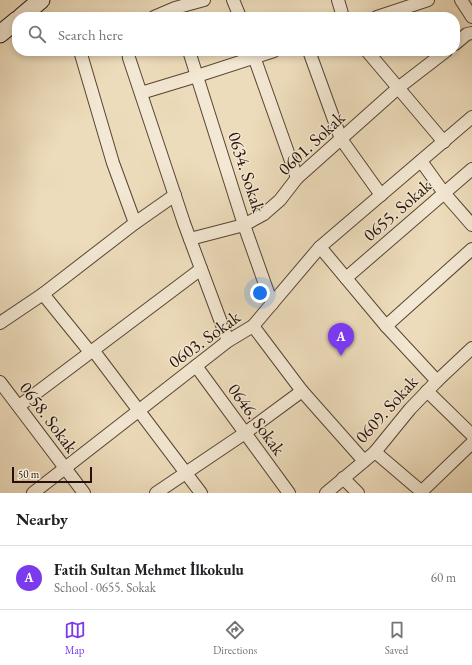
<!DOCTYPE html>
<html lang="en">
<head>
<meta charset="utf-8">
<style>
  :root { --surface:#fff; --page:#f6f6f6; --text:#202124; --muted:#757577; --line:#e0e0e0; --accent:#7c3aed }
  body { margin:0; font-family:"EB Garamond",serif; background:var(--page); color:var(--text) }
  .scale { position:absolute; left:12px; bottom:10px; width:80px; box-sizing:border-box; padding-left:4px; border:2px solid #25110a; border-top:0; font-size:11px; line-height:14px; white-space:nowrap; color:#25110a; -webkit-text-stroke:3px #f3e8d3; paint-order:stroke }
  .you { position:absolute; left:260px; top:293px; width:14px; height:14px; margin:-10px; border:3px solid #fff; border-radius:50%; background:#1a73e8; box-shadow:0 0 0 6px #1a73e833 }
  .badge { display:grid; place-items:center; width:26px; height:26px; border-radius:50%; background:var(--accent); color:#fff; font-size:13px; font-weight:700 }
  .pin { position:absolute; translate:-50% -33px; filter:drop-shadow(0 1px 2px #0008) }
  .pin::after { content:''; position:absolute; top:21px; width:14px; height:12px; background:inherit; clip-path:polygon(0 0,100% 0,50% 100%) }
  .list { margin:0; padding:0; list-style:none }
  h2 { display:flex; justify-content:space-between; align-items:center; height:52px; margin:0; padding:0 16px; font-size:17px }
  h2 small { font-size:13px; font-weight:400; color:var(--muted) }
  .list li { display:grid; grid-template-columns:26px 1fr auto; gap:12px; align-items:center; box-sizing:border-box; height:64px; padding:0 16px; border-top:1px solid var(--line) }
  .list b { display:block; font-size:15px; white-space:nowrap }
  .list p { margin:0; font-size:13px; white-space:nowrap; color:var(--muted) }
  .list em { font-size:13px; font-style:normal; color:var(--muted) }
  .icon { flex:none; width:22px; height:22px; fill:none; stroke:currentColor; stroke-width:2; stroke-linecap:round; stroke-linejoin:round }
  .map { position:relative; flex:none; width:472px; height:493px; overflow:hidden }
  .search { position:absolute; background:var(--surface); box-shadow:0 2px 6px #0003; left:12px; right:12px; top:12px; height:44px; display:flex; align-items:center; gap:10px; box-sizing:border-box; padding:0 14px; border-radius:16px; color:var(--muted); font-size:15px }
  .sheet { height:116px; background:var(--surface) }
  nav { display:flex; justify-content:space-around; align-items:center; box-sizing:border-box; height:56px; border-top:1px solid var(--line); background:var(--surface); font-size:11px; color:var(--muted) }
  nav a { display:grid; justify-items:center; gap:2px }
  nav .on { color:var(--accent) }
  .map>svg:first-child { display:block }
</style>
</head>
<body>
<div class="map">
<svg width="472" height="493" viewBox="0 0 472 493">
  <rect width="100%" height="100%" fill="#eddcbb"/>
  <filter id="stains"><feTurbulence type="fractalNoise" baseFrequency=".005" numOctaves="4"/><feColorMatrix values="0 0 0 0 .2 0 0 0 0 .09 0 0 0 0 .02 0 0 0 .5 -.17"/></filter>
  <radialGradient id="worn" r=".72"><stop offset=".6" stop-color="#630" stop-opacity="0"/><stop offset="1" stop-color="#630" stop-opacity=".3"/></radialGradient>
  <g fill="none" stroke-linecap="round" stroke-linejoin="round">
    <defs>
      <g id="street">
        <path d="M233,0l7,17"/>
        <path d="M338,0l5,17"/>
        <path d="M461,0l11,17"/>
        <path d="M154,17l21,-9 29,-8"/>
        <path d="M377,17l51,-17"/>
        <path d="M455,44l12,-10 5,-1"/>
        <path d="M80,51l33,112 22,60"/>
        <path d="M128,51l1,7 55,165 44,118"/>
        <path d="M189,51l55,174 28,79"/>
        <path d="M252,51l45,127"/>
        <path d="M309,51l32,88 40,56"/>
        <path d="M367,51l77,91"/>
        <path d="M141,93l56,-17 77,-25"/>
        <path d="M421,161l23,32 28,32"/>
        <path d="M190,239l54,-14 20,-11 16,-14 17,-22 101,-90 48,-37"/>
        <path d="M320,247l66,79 51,55"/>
        <path d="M346,278l126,-109"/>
        <path d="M43,294l47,58"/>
        <path d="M0,323l43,-29 92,-71 40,-28"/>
        <path d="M253,326l49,65 62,70"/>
        <path d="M386,326l86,-77"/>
        <path d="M93,350l108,143"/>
        <path d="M196,366l93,127"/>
        <path d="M0,382l84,111"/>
        <path d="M427,391l45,44"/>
        <path d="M19,406l182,-137"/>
        <path d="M375,452l47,40"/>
        <path d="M343,478l15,15"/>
        <path d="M33,493l195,-152 25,-15 67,-79 152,-130"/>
        <path d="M156,493l89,-60 57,-42"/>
        <path d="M326,493l49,-41 35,-43 27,-28 35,-33"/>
        <path d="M420,493l52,-50"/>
      </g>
      <g id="secondary">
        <path d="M21,17l20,-17"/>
        <path d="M0,34l17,-14"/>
      </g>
    </defs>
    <use href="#street" stroke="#574436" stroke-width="14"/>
    <use href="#secondary" stroke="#25110a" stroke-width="19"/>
    <use href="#street" stroke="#f3e8d3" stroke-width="12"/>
    <use href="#secondary" stroke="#f3e8d3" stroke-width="17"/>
  </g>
  <g text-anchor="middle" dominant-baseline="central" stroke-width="3" stroke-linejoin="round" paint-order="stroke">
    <g font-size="18" fill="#25110a" stroke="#f3e8d3">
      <text transform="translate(311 143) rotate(-43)">0601. Sokak</text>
      <text transform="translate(247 172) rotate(72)">0634. Sokak</text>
      <text transform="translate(397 210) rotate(-41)">0655. Sokak</text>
      <text transform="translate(204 339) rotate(-36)">0603. Sokak</text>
      <text transform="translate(386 409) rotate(-48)">0609. Sokak</text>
      <text transform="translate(49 417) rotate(53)">0658. Sokak</text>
      <text transform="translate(257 419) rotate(54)">0646. Sokak</text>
    </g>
  </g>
  <rect width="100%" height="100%" filter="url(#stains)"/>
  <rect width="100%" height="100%" fill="url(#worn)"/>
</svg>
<div class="scale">50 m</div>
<div class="you"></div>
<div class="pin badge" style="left:341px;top:356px">A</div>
<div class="search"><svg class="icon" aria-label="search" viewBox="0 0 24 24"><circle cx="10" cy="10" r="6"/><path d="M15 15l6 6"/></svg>Search here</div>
</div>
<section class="sheet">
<h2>Nearby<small></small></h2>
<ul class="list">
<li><span class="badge">A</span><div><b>Fatih Sultan Mehmet İlkokulu</b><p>School · 0655. Sokak</p></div><em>60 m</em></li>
</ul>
</section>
<nav>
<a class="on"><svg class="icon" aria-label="map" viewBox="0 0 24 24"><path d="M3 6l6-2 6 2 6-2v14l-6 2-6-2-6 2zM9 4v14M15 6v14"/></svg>Map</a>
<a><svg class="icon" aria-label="directions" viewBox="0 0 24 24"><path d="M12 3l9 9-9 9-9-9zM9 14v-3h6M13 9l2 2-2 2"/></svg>Directions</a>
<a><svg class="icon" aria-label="saved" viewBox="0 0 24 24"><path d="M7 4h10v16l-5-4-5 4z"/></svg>Saved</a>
</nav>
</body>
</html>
